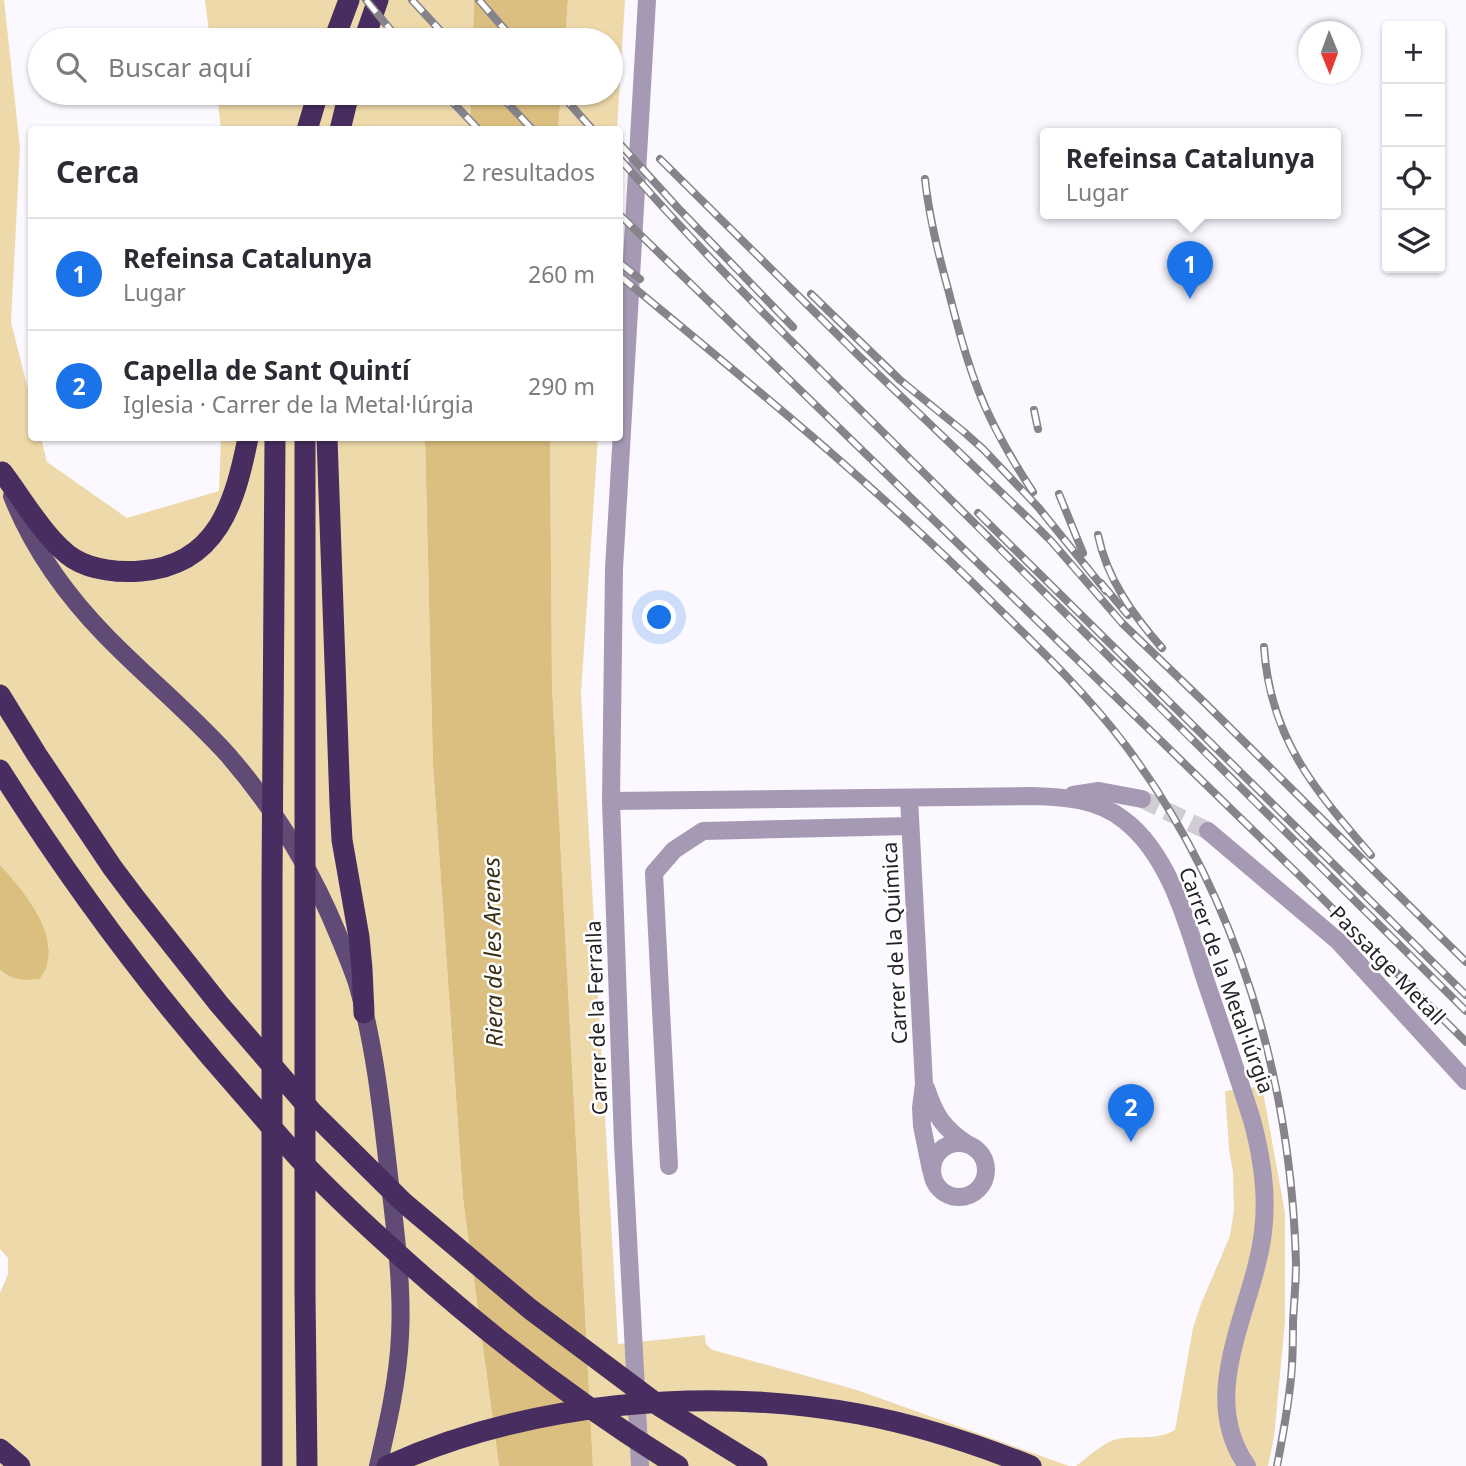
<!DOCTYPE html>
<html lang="es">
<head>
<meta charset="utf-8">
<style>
  :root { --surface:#fff; --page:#f2f2f3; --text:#2b2b33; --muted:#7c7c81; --line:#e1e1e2; --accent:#1a73e8 }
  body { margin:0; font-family:"Noto Sans",sans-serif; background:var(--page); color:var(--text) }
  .controls { position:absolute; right:21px; top:21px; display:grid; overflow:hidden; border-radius:7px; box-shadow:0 2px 5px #0004 }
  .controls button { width:63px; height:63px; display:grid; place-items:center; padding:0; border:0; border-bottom:2px solid var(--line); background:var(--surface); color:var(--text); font:35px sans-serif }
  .compass { position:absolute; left:1298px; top:21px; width:63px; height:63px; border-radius:50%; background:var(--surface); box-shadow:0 2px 5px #0004; rotate:179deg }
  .you { position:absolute; left:660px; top:618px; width:24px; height:24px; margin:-18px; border:5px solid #fff; border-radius:50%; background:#1a73e8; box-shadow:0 0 0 10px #1a73e833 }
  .badge { display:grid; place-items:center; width:46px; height:46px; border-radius:50%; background:var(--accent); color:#fff; font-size:23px; font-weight:700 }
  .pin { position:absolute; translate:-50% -58px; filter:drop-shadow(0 2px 4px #0008) }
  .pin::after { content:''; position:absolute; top:37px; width:24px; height:21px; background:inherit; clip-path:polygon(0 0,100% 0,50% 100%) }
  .popup { position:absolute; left:1040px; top:128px; width:301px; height:91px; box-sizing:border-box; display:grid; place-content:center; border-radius:7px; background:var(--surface); filter:drop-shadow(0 2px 5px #0005); font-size:23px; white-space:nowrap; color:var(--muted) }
  .popup b { font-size:26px; color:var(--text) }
  .popup::after { content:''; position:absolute; left:50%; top:100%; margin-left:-14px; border:14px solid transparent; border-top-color:var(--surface) }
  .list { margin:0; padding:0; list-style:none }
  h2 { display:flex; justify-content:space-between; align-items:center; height:91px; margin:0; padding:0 28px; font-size:30px }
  h2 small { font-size:23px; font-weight:400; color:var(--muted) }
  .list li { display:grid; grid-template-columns:46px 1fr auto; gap:21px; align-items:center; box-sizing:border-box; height:112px; padding:0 28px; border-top:2px solid var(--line) }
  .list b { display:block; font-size:26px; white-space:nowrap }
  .list p { margin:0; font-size:23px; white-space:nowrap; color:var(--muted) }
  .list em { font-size:23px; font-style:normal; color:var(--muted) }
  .icon { flex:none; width:38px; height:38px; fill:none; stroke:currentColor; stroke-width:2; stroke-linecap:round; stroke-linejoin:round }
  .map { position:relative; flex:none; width:1466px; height:1466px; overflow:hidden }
  .search { position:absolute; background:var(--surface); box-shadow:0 2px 5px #0004; left:28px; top:28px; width:595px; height:77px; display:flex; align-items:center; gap:18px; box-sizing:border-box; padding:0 24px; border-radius:38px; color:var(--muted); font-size:26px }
  .panel { position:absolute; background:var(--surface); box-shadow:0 2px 5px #0004; left:28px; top:126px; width:595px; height:315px; border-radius:7px }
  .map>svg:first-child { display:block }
</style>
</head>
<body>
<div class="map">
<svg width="1466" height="1466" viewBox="0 0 1466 1466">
  <rect width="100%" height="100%" fill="#fbf8ff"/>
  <g fill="#eed9aa">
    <path d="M0,0h4l16,148 -9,174 20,79 1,37h9l6,24 80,56 92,-27 2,-53h204l8,327 30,433 36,268h-499v-173l8,-19v-16l-8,-9v-279l7,5 42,-29c-11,-35 -25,-53 -49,-81z"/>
    <path d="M205,0h269l-1,40h-263z"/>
    <path d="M568,0h57l-8,129 -59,1 3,-37h50v-53h-46z"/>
    <path d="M217,93h255l-3,37 -248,-1z"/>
    <path d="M550,438h48l-17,256 37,650 87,-9c0,8 1,11 8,15l144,40 212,76h-476l-41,-782z"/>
    <path d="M1262,1086l23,127v109l-11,115 -6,29h-192c11,-8 25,-22 38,-26 21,-6 39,2 61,-10l18,-102 8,-24 29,-68 4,-26 -1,-38 -4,-23 -4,-58z"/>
  </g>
  <path fill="#dabf7f" d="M0,865c21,23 57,65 47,99 -1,5 -5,11 -7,15 -16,2 -27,1 -40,-9z"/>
  <g fill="#dbbf80">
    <path d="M474,0h94l-3,40h-92z"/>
    <path d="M472,93h89l-3,36h-89z"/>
    <path d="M425,438h125l2,246 41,782h-94l-36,-268 -30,-433z"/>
  </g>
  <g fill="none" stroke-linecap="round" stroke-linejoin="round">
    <path stroke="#d0cdd4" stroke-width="18" stroke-dasharray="18 9" stroke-linecap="butt" d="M1142,799l66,32"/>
    <g stroke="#a599b3" stroke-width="18">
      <path d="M1073,795l26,-4 43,8"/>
      <path d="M909,798l15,286 -3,24 1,18 9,44"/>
      <path d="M611,801l422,-5c32,1 65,3 91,24 46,35 64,106 81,159 16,47 32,94 47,141 10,37 16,74 11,112 -9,77 -67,161 -16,234"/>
      <path d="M1208,831l130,110 128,140"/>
      <path d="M926,1088c9,27 17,40 41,56"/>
      <circle cx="959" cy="1170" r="27"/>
      <path d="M669,1166l-15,-293 20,-23 29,-19 207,-5"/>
      <path d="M640,1466l-17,-323 -12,-342 3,-232 33,-569"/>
    </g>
    <path stroke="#604a76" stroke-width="18" d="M12,496c21,53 55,100 94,140 40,41 84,77 122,119 46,53 82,112 109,177 7,17 14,33 20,51 17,59 24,122 31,184 6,54 15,115 12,169 -2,44 -12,87 -22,130"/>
    <g stroke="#482e60" stroke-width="21">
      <path d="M334,40l15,-40"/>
      <path d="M364,40l14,-40"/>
      <path d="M307,130l11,-37"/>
      <path d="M340,130l9,-37"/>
      <path d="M305,438v855l2,173"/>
      <path d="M327,438l13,366 2,36 17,97 3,32 2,44"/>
      <path d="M2,472c20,26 45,70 72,87 18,11 46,14 67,12 77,-6 94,-69 107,-133"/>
      <path d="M0,695l37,60 75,112 24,32 83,105 94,109 90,89 127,107 131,98 96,59"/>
      <path d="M0,770c74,117 156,227 248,330 20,23 39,46 60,68 28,29 58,57 88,84 87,79 181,152 282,214"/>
      <path d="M0,1449l20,17"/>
      <path d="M272,1466v-581l3,-447"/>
      <path d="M387,1466c143,-64 318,-80 472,-52 59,11 117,30 172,52"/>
    </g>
    <defs>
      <g id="rail">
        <path d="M366,0l33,40"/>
        <path d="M412,0l37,40"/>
        <path d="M479,0l35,40"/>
        <path d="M444,93l35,37"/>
        <path d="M498,93l35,37"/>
        <path d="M560,93l33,37"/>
        <path d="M620,144l58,64 115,119"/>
        <path d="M620,159c99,114 208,218 315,325 176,176 354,351 531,527"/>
        <path d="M660,159l200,198 170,163 22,22 70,81 83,80 261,259"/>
        <path d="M925,179c4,38 13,74 23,110 9,35 18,70 31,103 14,36 33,68 54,100"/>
        <path d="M620,215l681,662 165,165"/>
        <path d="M620,263l20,16"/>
        <path d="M620,276c129,107 259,212 377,331 45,44 91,88 129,139 111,148 165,333 170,517 0,20 -2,39 -3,59 0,21 0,44 -3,65 -3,26 -8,53 -13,79"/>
        <path d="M811,294l89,86 64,52 19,17 55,58 68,84"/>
        <path d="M1034,410l4,19"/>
        <path d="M1059,494l24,59"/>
        <path d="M978,513l488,482"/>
        <path d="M1098,535c9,44 35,80 64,113"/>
        <path d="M1101,583l27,32"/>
        <path d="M1264,647c6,91 50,142 107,208"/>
      </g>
    </defs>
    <use href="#rail" stroke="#86838a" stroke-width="8"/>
    <use href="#rail" stroke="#fff" stroke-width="5" stroke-dasharray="16" stroke-linecap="butt"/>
  </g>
  <g text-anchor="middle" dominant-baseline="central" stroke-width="5" stroke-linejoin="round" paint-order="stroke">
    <g font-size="21" fill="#252228" stroke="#fff">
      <text transform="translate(894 943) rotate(-93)">Carrer de la Química</text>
      <text transform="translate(1388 965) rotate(46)">Passatge Metall</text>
      <text transform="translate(1227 980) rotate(70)">Carrer de la Metal·lúrgia</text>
      <text transform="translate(596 1018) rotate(-92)">Carrer de la Ferralla</text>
    </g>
    <g font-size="23" font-style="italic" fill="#3b2f13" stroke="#fff">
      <text transform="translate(492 952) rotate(-91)">Riera de les Arenes</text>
    </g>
  </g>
</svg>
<div class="controls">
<button>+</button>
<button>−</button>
<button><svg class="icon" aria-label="locate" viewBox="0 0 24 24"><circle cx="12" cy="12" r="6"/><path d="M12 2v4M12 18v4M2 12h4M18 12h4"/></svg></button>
<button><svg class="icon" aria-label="layers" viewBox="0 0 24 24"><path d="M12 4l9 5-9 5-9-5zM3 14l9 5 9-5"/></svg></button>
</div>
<svg class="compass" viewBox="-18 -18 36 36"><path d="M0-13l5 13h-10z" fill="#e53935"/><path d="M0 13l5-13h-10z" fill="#7c7c81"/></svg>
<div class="you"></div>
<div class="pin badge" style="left:1190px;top:299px">1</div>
<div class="popup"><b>Refeinsa Catalunya</b>Lugar</div>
<div class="pin badge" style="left:1131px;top:1142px">2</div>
<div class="search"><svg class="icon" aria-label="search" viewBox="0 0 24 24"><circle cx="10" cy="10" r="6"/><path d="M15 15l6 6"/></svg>Buscar aquí</div>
<section class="panel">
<h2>Cerca<small>2 resultados</small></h2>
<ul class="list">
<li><span class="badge">1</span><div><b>Refeinsa Catalunya</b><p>Lugar</p></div><em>260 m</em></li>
<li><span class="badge">2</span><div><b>Capella de Sant Quintí</b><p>Iglesia · Carrer de la Metal·lúrgia</p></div><em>290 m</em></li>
</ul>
</section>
</div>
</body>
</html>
